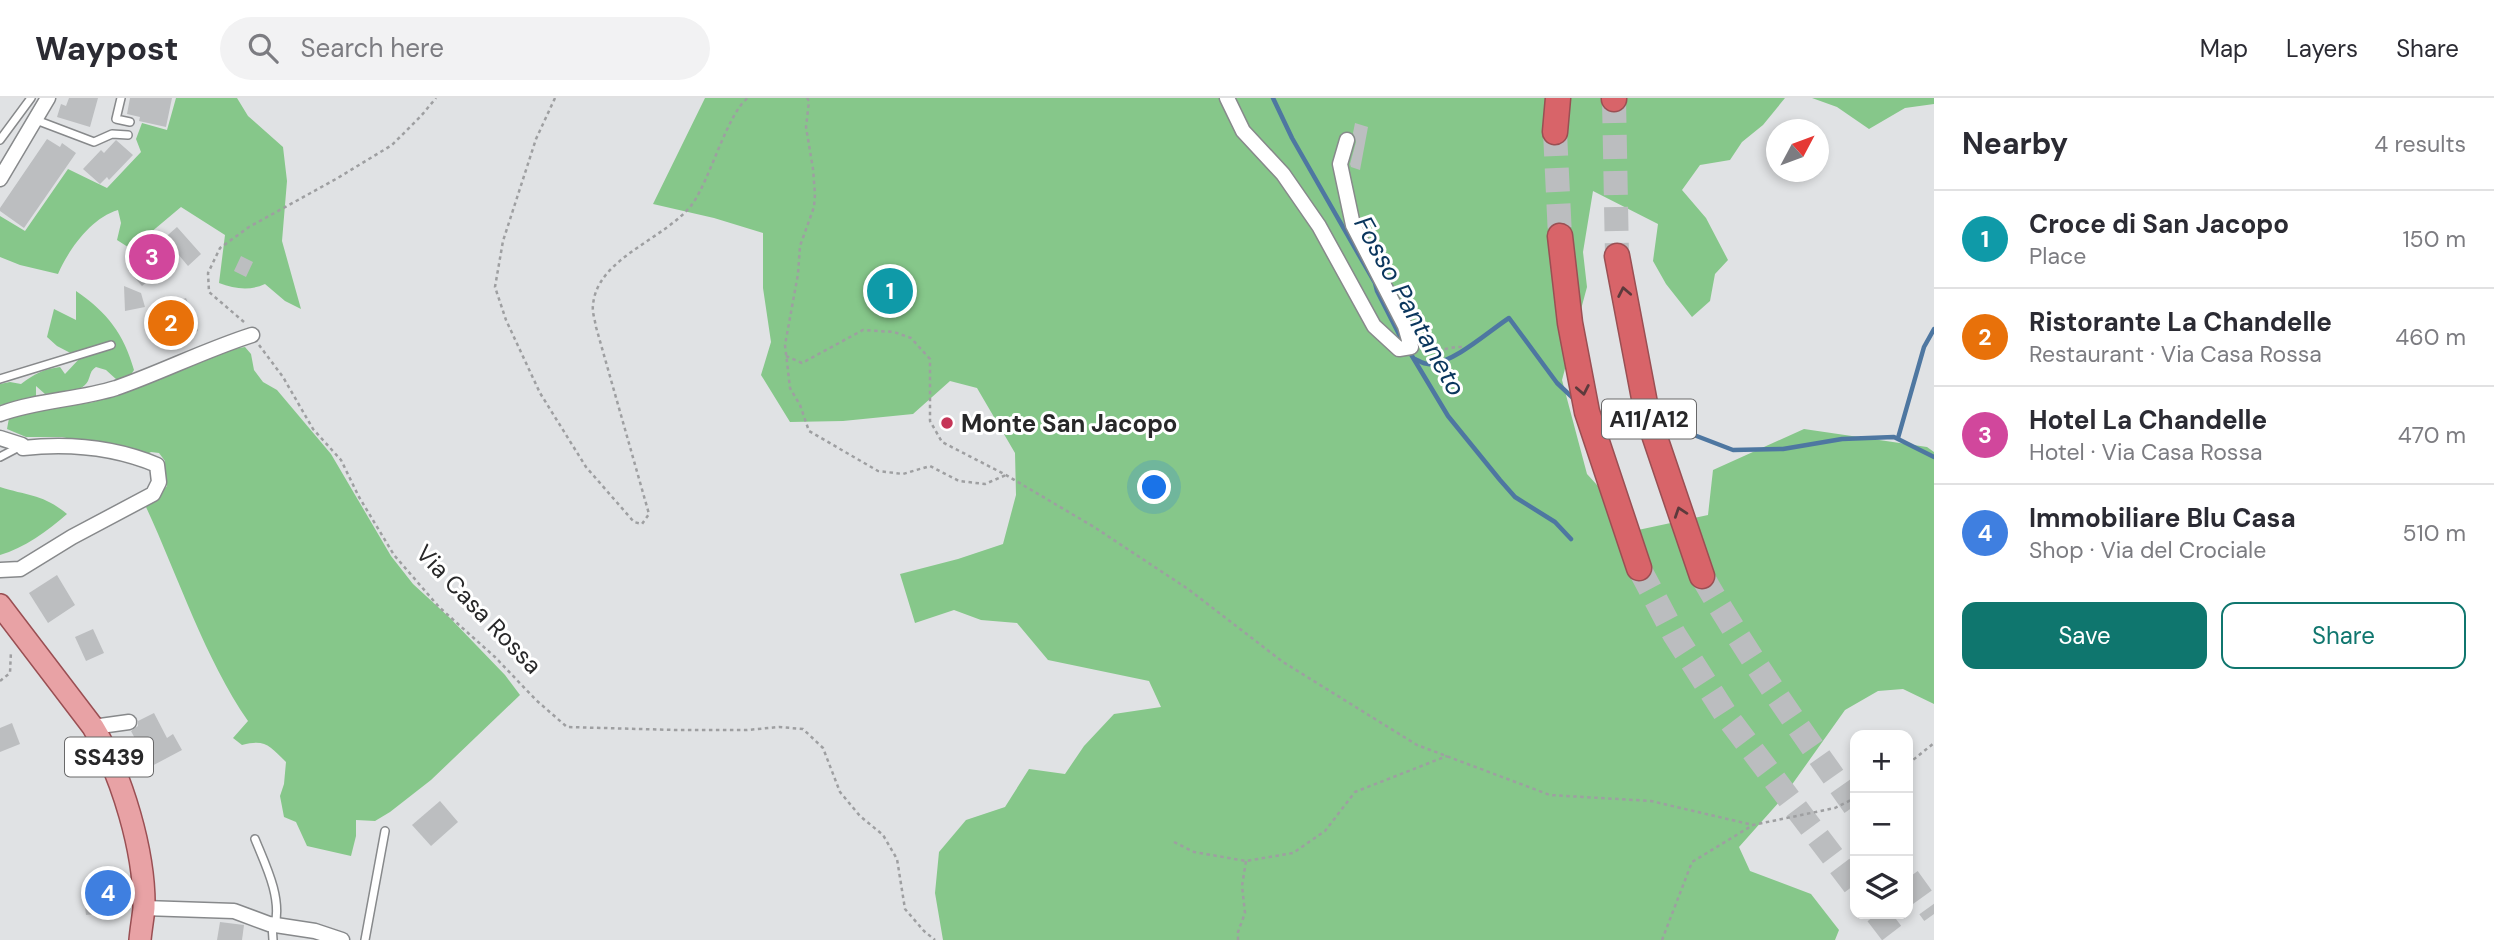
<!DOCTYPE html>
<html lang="en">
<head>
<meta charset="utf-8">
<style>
  :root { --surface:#fff; --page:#f2f2f3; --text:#2b2b33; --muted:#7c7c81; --line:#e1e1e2; --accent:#0f766e }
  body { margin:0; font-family:"DM Sans",sans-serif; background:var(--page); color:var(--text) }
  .controls { position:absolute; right:21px; bottom:21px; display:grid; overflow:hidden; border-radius:14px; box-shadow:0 4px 10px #0003 }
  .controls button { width:63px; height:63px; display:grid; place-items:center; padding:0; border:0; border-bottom:2px solid var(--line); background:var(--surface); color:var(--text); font:35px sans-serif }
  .compass { position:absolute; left:1766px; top:21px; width:63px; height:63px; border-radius:50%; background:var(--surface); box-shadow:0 4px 10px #0003; rotate:49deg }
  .you { position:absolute; left:1155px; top:390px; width:24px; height:24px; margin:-18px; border:5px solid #fff; border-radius:50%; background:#1a73e8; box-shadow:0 0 0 10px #1a73e833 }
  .badge { display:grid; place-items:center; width:46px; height:46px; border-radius:50%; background:var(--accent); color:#fff; font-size:23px; font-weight:700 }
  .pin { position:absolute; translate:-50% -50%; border:4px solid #fff; box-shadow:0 2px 7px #0006 }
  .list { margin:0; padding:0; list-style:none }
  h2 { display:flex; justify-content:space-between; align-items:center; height:91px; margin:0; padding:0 28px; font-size:30px }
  h2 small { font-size:23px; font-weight:400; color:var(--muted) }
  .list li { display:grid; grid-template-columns:46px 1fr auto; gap:21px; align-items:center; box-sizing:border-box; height:98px; padding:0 28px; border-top:2px solid var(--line) }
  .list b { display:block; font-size:26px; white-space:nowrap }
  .list p { margin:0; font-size:23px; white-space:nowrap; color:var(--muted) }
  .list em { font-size:23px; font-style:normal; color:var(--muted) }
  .actions { display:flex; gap:14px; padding:21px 28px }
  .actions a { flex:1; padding:16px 0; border:2px solid var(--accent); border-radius:14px; text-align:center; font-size:24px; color:var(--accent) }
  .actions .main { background:var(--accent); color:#fff }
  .icon { flex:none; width:38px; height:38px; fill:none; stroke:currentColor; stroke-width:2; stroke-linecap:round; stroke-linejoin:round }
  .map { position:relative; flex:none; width:1934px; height:842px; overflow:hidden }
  header { display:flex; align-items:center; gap:42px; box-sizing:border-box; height:98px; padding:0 35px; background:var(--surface); border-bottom:2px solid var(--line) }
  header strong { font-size:33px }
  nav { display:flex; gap:38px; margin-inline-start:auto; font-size:24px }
  .search { width:490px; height:63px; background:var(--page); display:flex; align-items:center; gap:18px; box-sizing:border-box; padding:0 24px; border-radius:38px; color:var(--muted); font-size:26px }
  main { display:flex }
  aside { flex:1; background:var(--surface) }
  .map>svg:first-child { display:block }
</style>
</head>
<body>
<header>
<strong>Waypost</strong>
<div class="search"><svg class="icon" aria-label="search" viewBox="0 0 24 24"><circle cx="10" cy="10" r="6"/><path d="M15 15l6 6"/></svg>Search here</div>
<nav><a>Map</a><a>Layers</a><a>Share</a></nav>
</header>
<main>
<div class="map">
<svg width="1934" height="842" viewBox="0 0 1934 842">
  <rect width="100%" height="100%" fill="#e0e2e4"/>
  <g fill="#86c78a">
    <path d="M176,0h61l11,18 35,31 4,34 -5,60 19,68 -16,-8 -20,-17c-15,7 -30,5 -46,-1l6,-48 -44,-28 -50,42 -14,-9 4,-17 -3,-13c-27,8 -49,39 -60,64l-38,-9 -20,-8v-41l25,15 43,-62 39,19 34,-36 -5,-13 6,-16 25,7z"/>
    <path d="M705,0h1080l-22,27 -21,17 -12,18 -30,5 -18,25 24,28 22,42 -13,14 -5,27 -18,16 -26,-33 -13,-23 5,-37 -65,-33 -10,61 4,35 -25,93 25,94 51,56 70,-15 5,-45 91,-41 123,18 7,5v252l-31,-15 -25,2 -33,19 -64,90 -42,47 11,24 61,23 28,36 -4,10h-892l-8,-47 4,-41 27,-32 39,-13 24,-38 36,5 19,-28 30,-32 47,-7 -12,-26 -101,-21 -31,-37 -36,-3 -27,-10 -39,13 -15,-49 58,-15 45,-15 13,-49 -1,-42 -38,-65 -27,-7 -37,33 -70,7 -53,1 -29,-47 10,-33 -8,-54v-55l-49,-15 -61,-14z"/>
    <path d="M1812,0h122v6l-29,4 -36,21 -32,-22z"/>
    <path d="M76,193c31,21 48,43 58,79l-4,6 -13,4 -11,-10 -10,-3c-6,4 -5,7 -8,14 -7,13 -30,12 -43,13l-9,-8v10l-3,4 -33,5v-21l10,-2 11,2c13,-10 23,-15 39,-17l5,7 15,-16 -23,-12 -10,-9 7,-28 22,11z"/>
    <path d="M245,249l6,7 3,16 9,12 14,8 54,64 60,102 22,28 37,34 55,57 15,20 -89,85 -41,32 -15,9 -19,-1v16l-5,20 -44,-10 -11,-24 -12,-5 -4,-21 4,-12 2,-22c-17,-16 -20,-23 -44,-17l-9,-7 15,-17c-43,-62 -70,-145 -102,-214l21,-21 -3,-7 1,-18 -6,-8 -8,-1 -6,3 -83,-18h-36l-19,-8 2,-11 34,-8 51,-8 134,-52z"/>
    <path d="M0,389c28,9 43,7 67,27 -19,17 -43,34 -67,41z"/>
  </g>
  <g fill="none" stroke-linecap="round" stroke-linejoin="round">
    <g stroke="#4e77a1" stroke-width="4.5">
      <path d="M1273,0l19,40 83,145 2,8 27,53"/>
      <path d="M1409,253l39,65 52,64 15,17 40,25 16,17"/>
      <path d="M1415,261c6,3 10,6 16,5 24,-2 58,-33 78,-46l48,65 16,15"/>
      <path d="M1681,332l52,20 50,-1 59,-10 52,-2 40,20"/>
      <path d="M1898,340l26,-91 10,-18"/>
    </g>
  </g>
  <g fill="#bcbec0">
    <path d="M69,0h29l-8,29 -33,-10 4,-13 5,2z"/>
    <path d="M130,0h42l-6,29 -27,-6 1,-4 -13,-3z"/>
    <path d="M1355,25l13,4 -8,43 -9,-3 -1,-3 6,-22 -3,-9z"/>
    <path d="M47,41l13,8 2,-4 14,10 -52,75 -24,-17v-3z"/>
    <path d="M116,42l17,15 -24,25 -2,-3 -7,7 -17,-15 18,-19 3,3z"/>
    <path d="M177,129l24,27 -13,12 -10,-12 -36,32 -14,-16z"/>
    <path d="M241,158l12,6 -7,15 -12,-6z"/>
    <path d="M124,188l17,7 4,14 -20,4z"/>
    <path d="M186,200l12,33 -31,11 -12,-33z"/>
    <path d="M57,477l18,30 -27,18 -19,-30z"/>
    <path d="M93,531l11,24 -18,8 -11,-24z"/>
    <path d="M154,615l13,25 6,-4 9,16 -32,17 -19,-36 7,-5v-5z"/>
    <path d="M12,625l8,21 -20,8v-24z"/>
    <path d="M440,703l18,21 -27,24 -19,-21z"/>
    <path d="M111,788l3,26 -28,3 -3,-25z"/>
    <path d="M220,824l24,3 -2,15h-25z"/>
  </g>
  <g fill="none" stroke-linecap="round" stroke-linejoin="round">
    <g stroke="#bbbdbf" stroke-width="24" stroke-dasharray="24 12" stroke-linecap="butt">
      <path d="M1614,1l3,157"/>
      <path d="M1555,34l5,104"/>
      <path d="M1639,470l35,66 54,84 127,168"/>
      <path d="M1702,478c46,81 99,155 153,231"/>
      <path d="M1908,780l26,36"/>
      <path d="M1877,816l20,26"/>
    </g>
    <defs>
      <g id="lane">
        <path d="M121,0l-5,21 14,3"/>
        <path d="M36,22l58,22 18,-8 16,1"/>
        <path d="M0,42l31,-42"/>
        <path d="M0,281l111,-34"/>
        <path d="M0,359l21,-11"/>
        <path d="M255,741c10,25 27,58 20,86"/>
        <path d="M272,826l1,16"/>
        <path d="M365,842l20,-109"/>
      </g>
      <g id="street">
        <path d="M1227,0l16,33 40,43 36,52 55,100 25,23 12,-2 -6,-21 -52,-101 -13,-61 7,-24"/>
        <path d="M0,81l48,-81"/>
        <path d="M0,316c37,-14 78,-14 116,-26 46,-16 89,-38 136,-53"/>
        <path d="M0,340l22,7 1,3c46,-5 91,-1 134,17l2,17 -6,12 -81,43 -52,32 -20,1"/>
        <path d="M93,629l36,-5"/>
        <path d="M144,810l90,3 35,13 46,7 27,9"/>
      </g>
      <path id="primary" d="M0,507l93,122c29,48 52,125 51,181 -1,10 -3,21 -4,32"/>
      <g id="highway">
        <path d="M1614,1v-1"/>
        <path d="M1555,34l3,-34"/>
        <path d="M1560,138l10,87 17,89 52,156"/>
        <path d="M1617,158l30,158 55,162"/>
      </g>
    </defs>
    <use href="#lane" stroke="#87898b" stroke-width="10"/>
    <use href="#street" stroke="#87898b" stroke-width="17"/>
    <use href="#primary" stroke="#9a4f53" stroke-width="24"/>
    <use href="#highway" stroke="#9a4f53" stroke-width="27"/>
    <g stroke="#9e9fa1" stroke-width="2.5" stroke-dasharray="3.5 3.5" stroke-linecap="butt">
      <path d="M555,0l-19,41 -33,102 -8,46 11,33 34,73 46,74 48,55 8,2 7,-10 -53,-187c-1,-7 -4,-15 -3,-22 4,-48 74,-66 100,-102 17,-24 35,-91 55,-105"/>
      <path d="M807,0l2,3 -3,26 7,42 2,25 -1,13 -14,39 -2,28 -13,71 5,43 10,17 9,26 69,40 25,3 27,-8 29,15 26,3 21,-9"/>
      <path d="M244,224l-35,-30 -1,-19 12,-25 29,-21 87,-48 56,-34 29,-29 15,-18"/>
      <path d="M259,247l24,32 30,52 28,31 18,37 35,58 45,52 56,50 41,43 31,27 109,3h71l32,-3 24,2 20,19 17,44 20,24 23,19 14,24 8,50 19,22 11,9"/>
      <path d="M1424,254c15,1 24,-6 39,-5"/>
      <path d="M786,258l16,7 61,-33 31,2 17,6 19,21v62l12,21 64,33 88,52 94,62 95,73 134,83 133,50 101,6 102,24"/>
      <path d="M0,583l10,-8 1,-22"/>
      <path d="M1908,666l26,-21"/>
      <path d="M1174,744l20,10 52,9 47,-8 32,-22 30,-39 92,-36"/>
      <path d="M1238,842v-8l7,-19 -3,-27 4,-25"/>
      <path d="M1662,842l30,-78 61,-37 82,-17 20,-10"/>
    </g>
    <use href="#lane" stroke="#fff" stroke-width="7"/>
    <use href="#street" stroke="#fff" stroke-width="14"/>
    <use href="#primary" stroke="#e8a2a5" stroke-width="21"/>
    <use href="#highway" stroke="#d86469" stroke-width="24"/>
  </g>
  <defs><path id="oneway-chevron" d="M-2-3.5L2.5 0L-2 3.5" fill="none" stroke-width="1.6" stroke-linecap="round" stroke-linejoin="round" transform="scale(1.75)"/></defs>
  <g stroke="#5d3a3c">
    <use href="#oneway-chevron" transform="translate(1624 194) rotate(-101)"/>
    <use href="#oneway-chevron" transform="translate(1583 292) rotate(79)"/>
    <use href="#oneway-chevron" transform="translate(1680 414) rotate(-109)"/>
  </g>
  <circle fill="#c53557" stroke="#fff" stroke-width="2.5" cx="947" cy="325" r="7"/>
  <g text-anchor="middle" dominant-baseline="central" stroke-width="6" stroke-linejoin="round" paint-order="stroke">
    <g fill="#fff" stroke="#686869" stroke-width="2">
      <rect x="1602" y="301.5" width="94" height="39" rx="5"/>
      <rect x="65" y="639.5" width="88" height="39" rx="5"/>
    </g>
    <g font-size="23" font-weight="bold" fill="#282829">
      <text x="1649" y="321">A11/A12</text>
      <text x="109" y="659">SS439</text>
    </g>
    <g font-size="24" font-weight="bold" fill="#282829" stroke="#fff" text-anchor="start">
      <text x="961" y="325">Monte San Jacopo</text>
    </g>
    <g font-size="24" fill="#282829" stroke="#fff">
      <text transform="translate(479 511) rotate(46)">Via Casa Rossa</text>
    </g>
    <g font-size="26" font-style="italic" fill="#0a365d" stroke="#fff">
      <text transform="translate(1410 208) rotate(61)">Fosso Pantaneto</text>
    </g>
  </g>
</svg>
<div class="controls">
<button>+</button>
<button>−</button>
<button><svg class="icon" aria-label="layers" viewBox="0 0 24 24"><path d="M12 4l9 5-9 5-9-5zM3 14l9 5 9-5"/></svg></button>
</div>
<svg class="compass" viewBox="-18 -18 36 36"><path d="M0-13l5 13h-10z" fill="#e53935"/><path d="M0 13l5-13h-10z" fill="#7c7c81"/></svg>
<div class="you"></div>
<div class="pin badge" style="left:890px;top:193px;background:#0f9aa8">1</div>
<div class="pin badge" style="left:171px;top:225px;background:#e8710a">2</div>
<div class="pin badge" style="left:152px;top:159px;background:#d1479c">3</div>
<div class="pin badge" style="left:108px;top:795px;background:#3f7fe0">4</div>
</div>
<aside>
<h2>Nearby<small>4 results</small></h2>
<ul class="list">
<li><span class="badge" style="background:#0f9aa8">1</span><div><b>Croce di San Jacopo</b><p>Place</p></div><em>150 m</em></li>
<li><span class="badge" style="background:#e8710a">2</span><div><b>Ristorante La Chandelle</b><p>Restaurant · Via Casa Rossa</p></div><em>460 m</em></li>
<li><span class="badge" style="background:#d1479c">3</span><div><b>Hotel La Chandelle</b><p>Hotel · Via Casa Rossa</p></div><em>470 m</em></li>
<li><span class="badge" style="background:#3f7fe0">4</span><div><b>Immobiliare Blu Casa</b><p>Shop · Via del Crociale</p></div><em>510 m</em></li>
</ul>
<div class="actions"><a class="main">Save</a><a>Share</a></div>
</aside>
</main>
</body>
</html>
